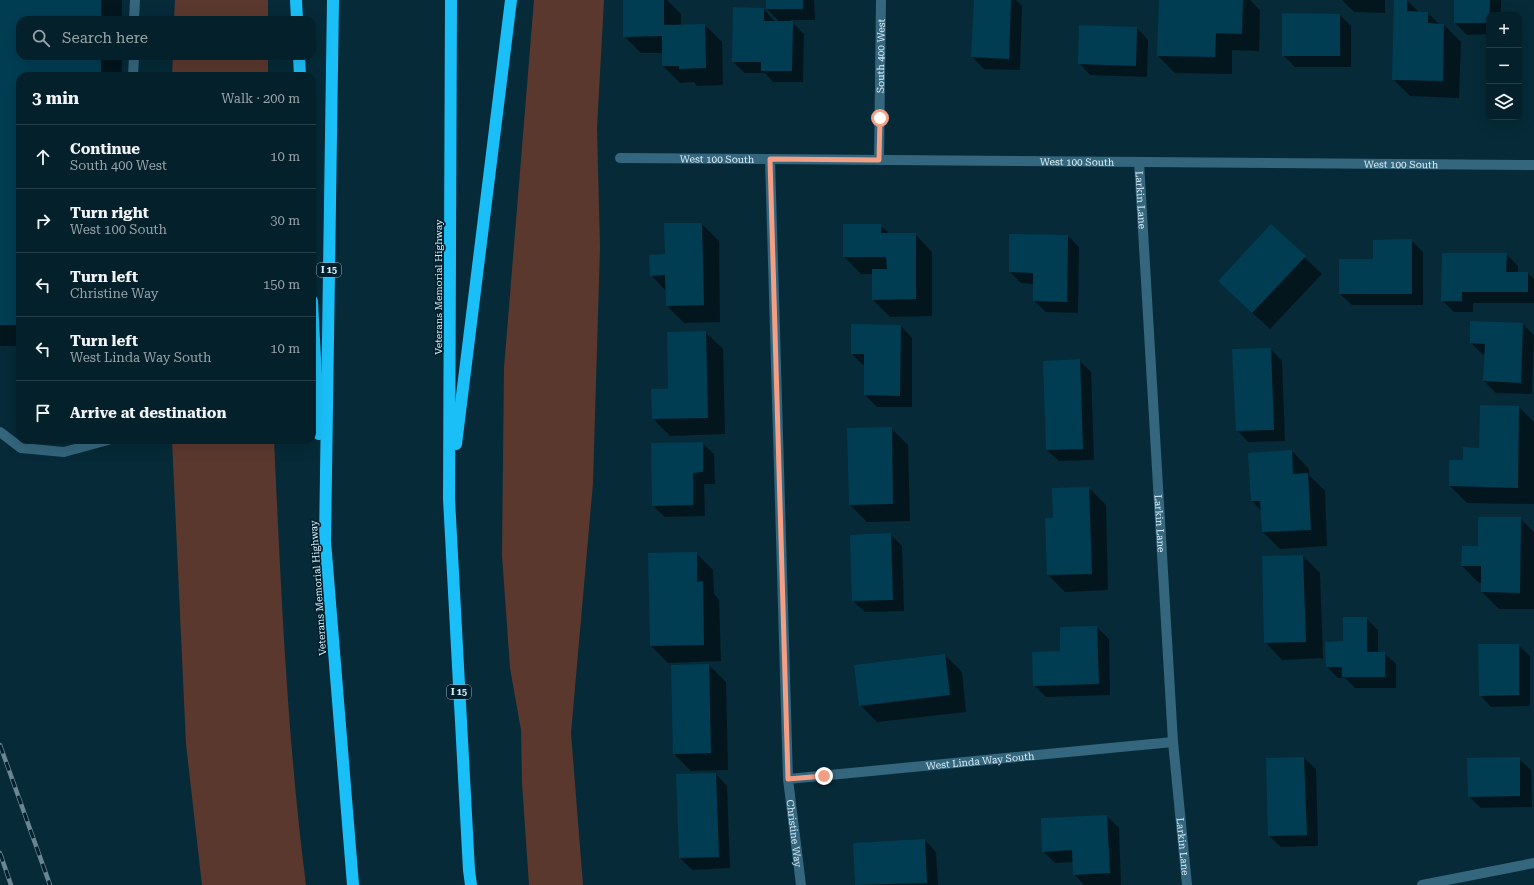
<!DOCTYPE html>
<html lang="en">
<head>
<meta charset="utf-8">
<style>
  :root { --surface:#04202a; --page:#0d2832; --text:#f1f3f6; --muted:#97a3a8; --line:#253e47 }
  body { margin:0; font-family:"Roboto Serif",serif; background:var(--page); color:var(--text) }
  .controls { position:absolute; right:12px; top:12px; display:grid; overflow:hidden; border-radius:8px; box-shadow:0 4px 16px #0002 }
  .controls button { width:36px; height:36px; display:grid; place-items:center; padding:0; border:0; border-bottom:1px solid var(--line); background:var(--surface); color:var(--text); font:20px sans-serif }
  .stop { position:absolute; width:12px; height:12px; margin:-9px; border:3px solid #f39f85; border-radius:50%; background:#fff }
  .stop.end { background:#f39f85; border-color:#fff; box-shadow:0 1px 4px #0008 }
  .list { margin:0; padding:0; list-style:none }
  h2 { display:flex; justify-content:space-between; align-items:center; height:52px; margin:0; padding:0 16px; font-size:17px }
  h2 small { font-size:13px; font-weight:400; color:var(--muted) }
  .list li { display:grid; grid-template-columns:26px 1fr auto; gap:12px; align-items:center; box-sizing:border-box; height:64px; padding:0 16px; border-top:1px solid var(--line) }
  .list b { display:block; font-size:15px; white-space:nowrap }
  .list p { margin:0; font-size:13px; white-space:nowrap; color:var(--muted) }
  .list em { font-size:13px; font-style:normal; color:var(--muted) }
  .icon { flex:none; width:22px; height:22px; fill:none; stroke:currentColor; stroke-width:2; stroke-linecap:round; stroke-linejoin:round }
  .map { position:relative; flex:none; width:1534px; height:885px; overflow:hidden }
  .search { position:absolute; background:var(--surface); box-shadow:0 4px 16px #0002; left:16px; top:16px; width:300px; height:44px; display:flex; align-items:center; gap:10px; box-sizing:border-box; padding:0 14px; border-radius:12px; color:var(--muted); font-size:15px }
  .panel { position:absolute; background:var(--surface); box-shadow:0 4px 16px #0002; left:16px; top:72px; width:300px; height:372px; border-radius:12px }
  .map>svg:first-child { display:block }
</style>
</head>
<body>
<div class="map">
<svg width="1534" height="885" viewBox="0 0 1534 885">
  <rect width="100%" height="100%" fill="#062a38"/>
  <g fill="#5b382e">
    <path d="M175,0h93v20h-94z"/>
    <path d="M534,0h70l-7,128 3,119 -7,236 -22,250 12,152h-54l-7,-102 -1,-53 -11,-62 -8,-113 2,-187z"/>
    <path d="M173,56h95v20h-96z"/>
    <path d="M172,440h102c7,149 13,297 32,445h-104l-16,-141z"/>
  </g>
  <g fill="#0007">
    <path d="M0,0h122v20h-102v36h102v20h-102v270h-20z"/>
    <path d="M624,0h43l14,14v11h24l17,17 1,43 -26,1 -3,-4 -14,1 -17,-17v-13h-22l-17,-17z"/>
    <path d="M767,0h47l1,20h-25l14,14 -1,48h-30l-8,-9h-20l-12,-11 31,-53 11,13h5l-13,-13z"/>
    <path d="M975,0h41l6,6 -2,64 -36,-1 -12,-12z"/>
    <path d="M1160,0h90l10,10 -1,41 -27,-1v24l-57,-1 -17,-17z"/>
    <path d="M1342,0h43v13l-31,-1z"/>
    <path d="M1395,0h12l12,12 9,1 12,12h4l17,17 -2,56 -49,-2 -17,-17z"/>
    <path d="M1455,0h46v15h-12v19l-22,1 -12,-12z"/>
    <path d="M1340,15l11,11v41h-56l-12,-12z"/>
    <path d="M1137,28l11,12 -1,37 -57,-2 -11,-12z"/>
    <path d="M702,224l17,17 1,81 -36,1 -17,-17 -1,-15 -15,-16 15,-20z"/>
    <path d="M880,225l10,9h25l17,18v64l-42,1 -17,-17v-26h-12l-17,-17z"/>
    <path d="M1271,226l51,48 -52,55 -34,-31z"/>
    <path d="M1068,236l11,11 -1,66 -32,-1 -12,-11v-17l-13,-1 -11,-11z"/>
    <path d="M1411,240l12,12v53h-71l-12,-11 34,-34z"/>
    <path d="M1506,254l12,12v7h10l6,6v24h-61v9h-19l-12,-12z"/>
    <path d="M1523,324l11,11 -2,59 -36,-1 -12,-12 1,-26 -3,-1 -11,-11z"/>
    <path d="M901,326l11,12v69h-35l-12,-12v-30h-2l-11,-11z"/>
    <path d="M705,332l18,17 2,85 -55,2 -17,-17z"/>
    <path d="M1271,349l11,12 3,80 -37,1 -11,-12z"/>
    <path d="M1080,361l11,11 3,88 -35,1 -12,-11z"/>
    <path d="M1519,407l15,15v82l-67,-1 -17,-17 14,-25 16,-12z"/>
    <path d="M891,428l17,17 2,76 -43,1 -17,-17z"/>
    <path d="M702,443l12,11 1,30h-11l1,32 -40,1 -12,-11z"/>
    <path d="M1292,451l17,18v6l16,16 2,55 -47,3 -17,-17 -1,-21 -10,-10z"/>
    <path d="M1089,488l17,17 2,85 -43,2 -17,-17 6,-56z"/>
    <path d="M1520,518l14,14v77h-35l-17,-17v-9h-3l-17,-17 1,-19h16z"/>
    <path d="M890,534l12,12 2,65 -39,1 -12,-11z"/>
    <path d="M696,553l17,17 1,24 5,6 2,61 -53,2 -17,-17z"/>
    <path d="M1303,556l17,17 3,85 -41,2 -17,-18z"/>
    <path d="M1366,618l12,12v23h6l12,11v24h-41l-10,-10h-7l-11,-11 17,-25z"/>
    <path d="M1097,627l12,12 1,56 -64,2 -12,-12 27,-33v-24z"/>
    <path d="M1518,645l12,11v50l-39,1 -11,-12z"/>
    <path d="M945,655l17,17 4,40 -89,10 -17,-17z"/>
    <path d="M709,665l17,17 2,88 -37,1 -17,-17z"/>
    <path d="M1304,758l12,11 2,77 -37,1 -12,-11 -2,-77z"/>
    <path d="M1519,759l12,11 1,37 -51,1 -12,-11z"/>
    <path d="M716,774l11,12 3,82 -38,2 -12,-12 -3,-83z"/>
    <path d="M1107,816l12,12 2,57h-37l-10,-11 -1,-12 -18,1 -12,-12z"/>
    <path d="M925,840l11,12 2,33h-82l-2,-41z"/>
  </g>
  <g fill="#003d53">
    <path d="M0,0h101v20h-81v36h81v20h-81v249h-20z"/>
    <path d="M623,0h41v25l41,-1 1,44 -27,1v-3h-17v-30l-39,1z"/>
    <rect x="766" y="0" width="37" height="9"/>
    <path d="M974,0h37l-2,59 -38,-2z"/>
    <path d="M1159,0h84l-1,34 -26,-1 -1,24 -58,-1z"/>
    <path d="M1394,0h13v11l21,1v11l16,1 -1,57 -51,-1z"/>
    <path d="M1454,0h36l-1,23h-35z"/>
    <path d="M733,7l31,1v13h29l-1,50h-31v-9h-29z"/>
    <path d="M1282,13l58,1v42h-58z"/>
    <path d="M1079,25l58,2 -1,39 -58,-2z"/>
    <path d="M664,223h38l2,82 -38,1 -1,-31 -15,1 -1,-21 16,-1z"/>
    <path d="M843,224h38v9h35v66l-44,1v-31h15l-1,-12h-43z"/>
    <path d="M1271,224l35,32 -54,57 -34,-32z"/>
    <path d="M1009,234l59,1 -1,67 -34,-1v-28l-24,-1z"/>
    <path d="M1412,239v55h-73v-35h34v-19z"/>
    <path d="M1442,253h65l-1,19h22v20h-66v9h-21z"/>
    <path d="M1470,321l53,2 -2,60 -38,-2 2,-37 -15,-1z"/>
    <path d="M851,324l50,1 -1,71 -36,-1v-41h-13z"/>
    <path d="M706,331l2,87 -56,1 -1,-30h17l-1,-57z"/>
    <path d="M1271,348l3,82 -38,1 -4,-82z"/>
    <path d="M1080,359l3,90 -37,1 -3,-89z"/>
    <path d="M1480,405l39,1 -1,82 -69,-2v-26h14v-13l16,1z"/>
    <path d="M892,427l1,77 -44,1 -2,-77z"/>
    <path d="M703,442v30l-10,1v32l-41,1 -1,-63z"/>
    <path d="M1292,450l1,24 15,-1 3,57 -49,2 -2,-31h-9l-3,-48z"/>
    <path d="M1089,487l3,87 -45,1 -2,-57h8l-1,-30z"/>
    <path d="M1478,517h43l-1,76 -39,-1v-26h-20l1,-20h16z"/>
    <path d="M891,533l2,67 -41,1 -2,-66z"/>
    <path d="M697,552v30l6,-1 1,64 -54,1 -2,-93z"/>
    <path d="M1303,555l3,87 -42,1 -2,-87z"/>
    <path d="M1343,617h24v35h18v25h-43v-10h-16l-1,-25 18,-1z"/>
    <path d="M1097,626l2,58 -66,2 -1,-34 28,-1v-24z"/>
    <path d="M1478,644h41v51l-40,1z"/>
    <path d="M945,654l5,41 -91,11 -5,-41z"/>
    <path d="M709,664l2,89 -38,1 -2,-89z"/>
    <path d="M1304,757l3,78 -39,1 -2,-78z"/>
    <path d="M1520,757v39l-52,1 -1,-39z"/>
    <path d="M716,773l3,84 -40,1 -3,-84z"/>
    <path d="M1107,815l3,58 -37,2 -1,-25 -30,2 -1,-34z"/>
    <path d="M925,839l2,44 -72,2 -2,-42z"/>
  </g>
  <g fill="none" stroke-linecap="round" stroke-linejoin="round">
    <g stroke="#34667d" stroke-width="10">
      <path d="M134,20l1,-20"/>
      <path d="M133,76l1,-20"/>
      <path id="s1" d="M620,158l914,7"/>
      <path id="s2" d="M770,159l18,620 13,106"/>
      <path id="s3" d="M879,160l2,-160"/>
      <path id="s4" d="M1139,162l34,580 14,143"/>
      <path d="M0,432l21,16 43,4 44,-12"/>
      <path id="s5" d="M788,779l385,-37"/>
      <path d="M1422,885l112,-22"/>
    </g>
    <g stroke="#1bbff8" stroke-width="12">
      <path d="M296,0l1,20"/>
      <path d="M333,0l-8,541 28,344"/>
      <path d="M451,0l-2,499 20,371 2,15"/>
      <path d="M299,56l1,20"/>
      <path d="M312,301l7,133"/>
      <path d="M456,444l55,-444"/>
    </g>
    <defs>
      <g id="rail">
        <path d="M0,745l50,140"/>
        <path d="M0,853l11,32"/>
      </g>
    </defs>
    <use href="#rail" stroke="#6a8692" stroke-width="4.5"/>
    <use href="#rail" stroke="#00202e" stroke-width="3" stroke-dasharray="9" stroke-linecap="butt"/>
  </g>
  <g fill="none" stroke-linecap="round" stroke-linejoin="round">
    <path stroke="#f39f85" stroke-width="5" d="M824,776l-36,3 -18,-620 109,1 1,-42"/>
  </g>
  <g text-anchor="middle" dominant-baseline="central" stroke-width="3.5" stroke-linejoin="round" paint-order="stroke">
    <g fill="#00202e" stroke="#99b0bb" stroke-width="1">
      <rect x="317" y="263" width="24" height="14" rx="3"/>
      <rect x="447" y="685" width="24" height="14" rx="3"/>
    </g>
    <g font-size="9" font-weight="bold" fill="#dbeef7">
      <text x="329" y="270">I 15</text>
      <text x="459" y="692">I 15</text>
    </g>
    <g font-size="10" fill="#dbeef7" stroke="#00202e">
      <text stroke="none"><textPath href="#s3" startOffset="104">South 400 West</textPath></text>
      <text stroke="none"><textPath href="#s1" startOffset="97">West 100 South</textPath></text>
      <text stroke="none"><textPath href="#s1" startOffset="457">West 100 South</textPath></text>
      <text stroke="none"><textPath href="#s1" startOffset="781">West 100 South</textPath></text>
      <text stroke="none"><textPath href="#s4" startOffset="38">Larkin Lane</textPath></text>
      <text transform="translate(438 287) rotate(-90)">Veterans Memorial Highway</text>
      <text stroke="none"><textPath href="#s4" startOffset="362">Larkin Lane</textPath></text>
      <text transform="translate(318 588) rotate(-94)">Veterans Memorial Highway</text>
      <text stroke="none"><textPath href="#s5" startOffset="193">West Linda Way South</textPath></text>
      <text stroke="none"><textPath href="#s2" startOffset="675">Christine Way</textPath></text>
      <text stroke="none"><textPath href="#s4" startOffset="686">Larkin Lane</textPath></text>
    </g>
  </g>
</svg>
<div class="controls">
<button>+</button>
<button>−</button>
<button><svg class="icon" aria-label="layers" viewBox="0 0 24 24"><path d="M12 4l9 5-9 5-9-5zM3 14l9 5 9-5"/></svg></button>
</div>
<div class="stop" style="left:880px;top:118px"></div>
<div class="stop end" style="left:824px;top:776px"></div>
<div class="search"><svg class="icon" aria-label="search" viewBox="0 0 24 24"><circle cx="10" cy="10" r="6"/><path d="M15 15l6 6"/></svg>Search here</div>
<section class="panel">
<h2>3 min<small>Walk · 200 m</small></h2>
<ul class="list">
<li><svg class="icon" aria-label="ahead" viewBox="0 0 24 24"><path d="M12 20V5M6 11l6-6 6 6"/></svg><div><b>Continue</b><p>South 400 West</p></div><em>10 m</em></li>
<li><svg class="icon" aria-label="right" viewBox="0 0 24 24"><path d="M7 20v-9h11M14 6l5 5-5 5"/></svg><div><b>Turn right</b><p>West 100 South</p></div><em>30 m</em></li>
<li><svg class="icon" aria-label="left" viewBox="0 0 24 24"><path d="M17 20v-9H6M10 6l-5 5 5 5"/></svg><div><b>Turn left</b><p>Christine Way</p></div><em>150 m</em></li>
<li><svg class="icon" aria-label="left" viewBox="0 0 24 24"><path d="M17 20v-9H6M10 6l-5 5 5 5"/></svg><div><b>Turn left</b><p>West Linda Way South</p></div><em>10 m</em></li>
<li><svg class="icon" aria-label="arrive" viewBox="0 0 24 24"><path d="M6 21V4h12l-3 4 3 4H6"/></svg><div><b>Arrive at destination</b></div></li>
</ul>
</section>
</div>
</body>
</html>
